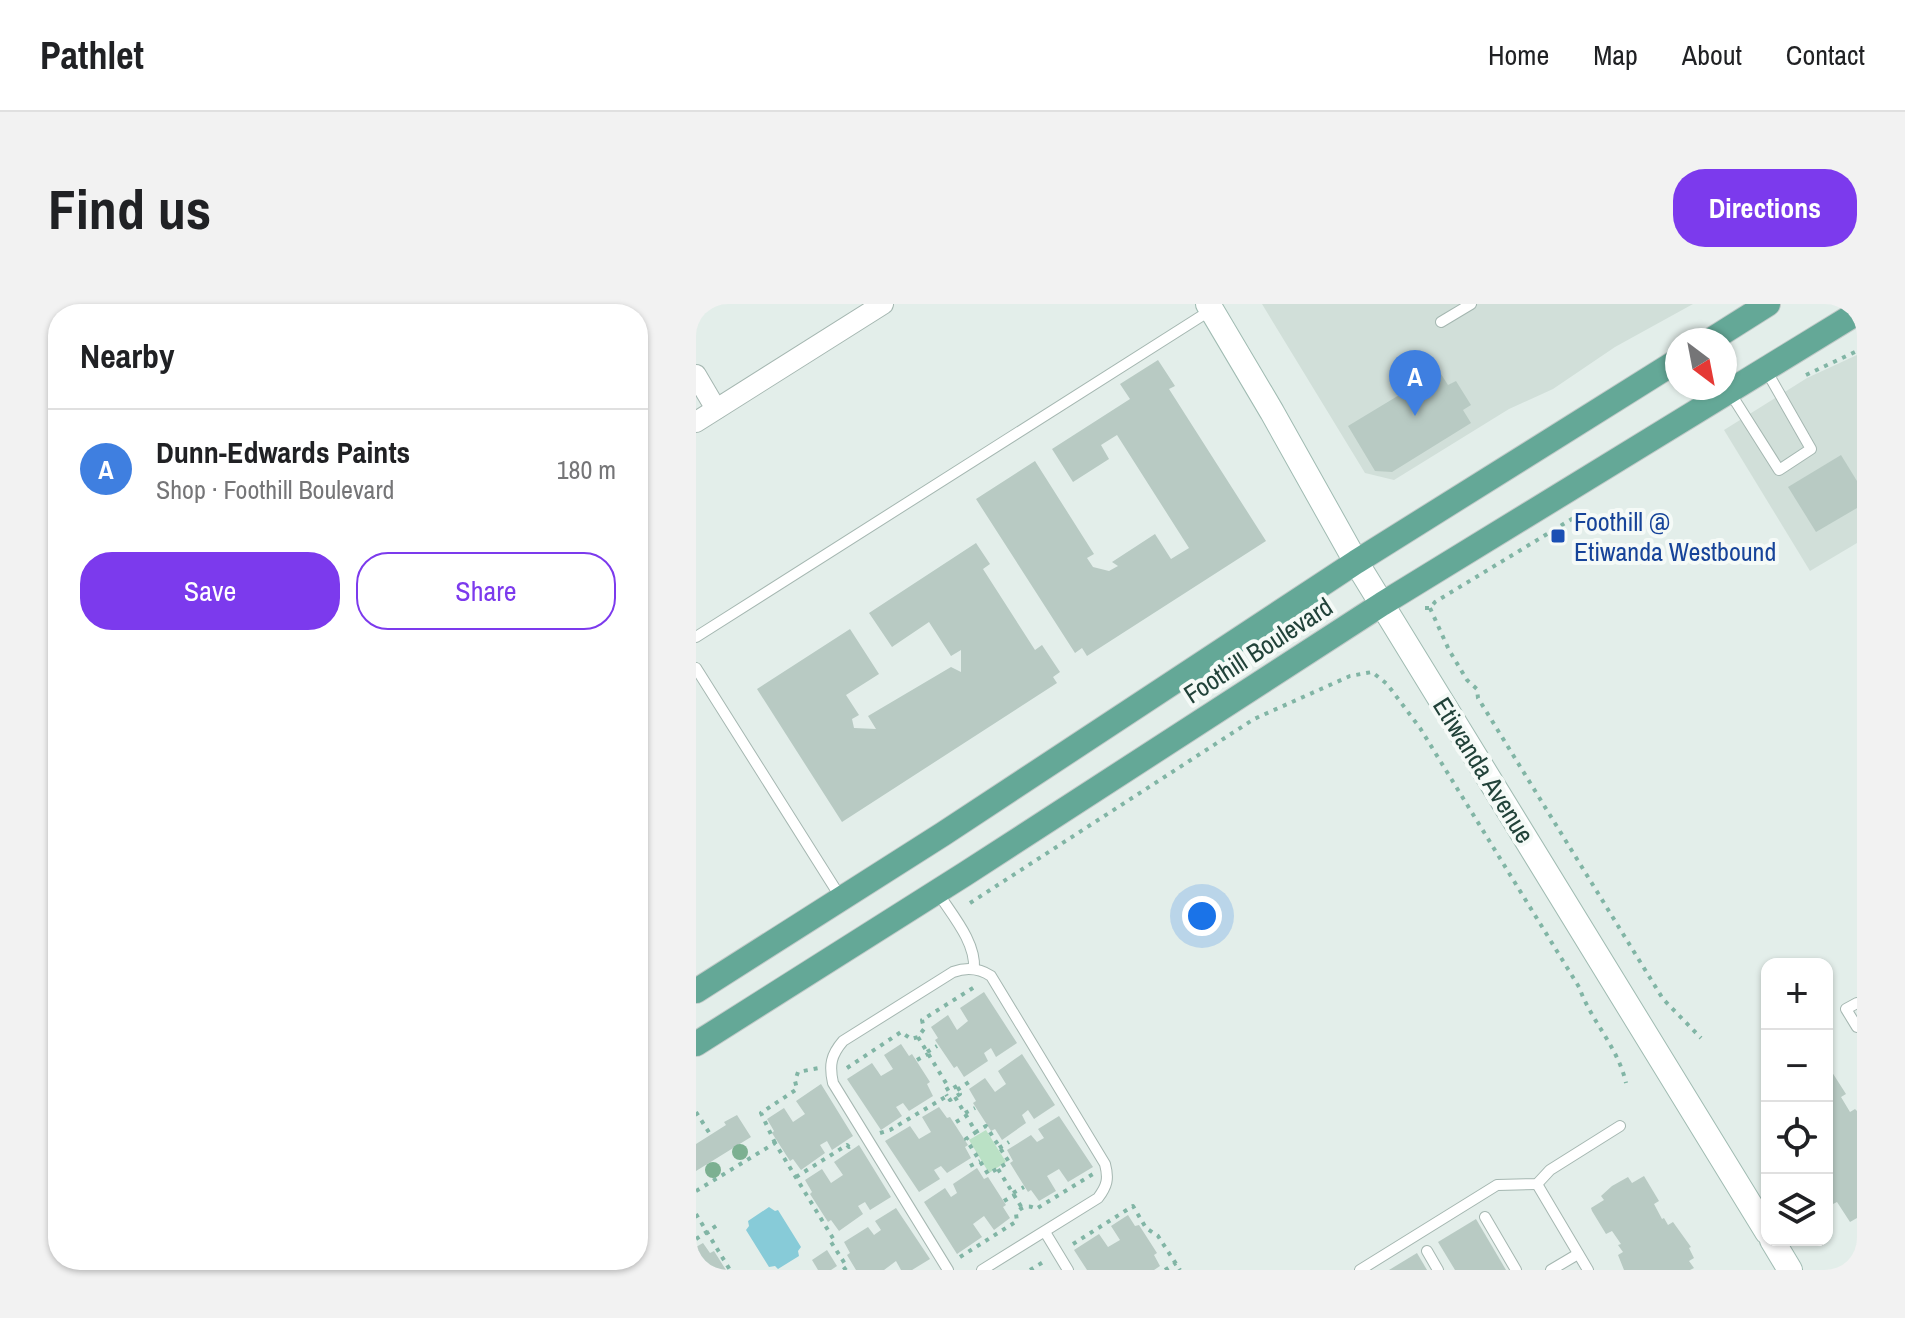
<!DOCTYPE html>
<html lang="en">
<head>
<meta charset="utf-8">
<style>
  :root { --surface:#fff; --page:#f2f2f2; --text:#202124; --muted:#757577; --line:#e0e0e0; --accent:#7c3aed }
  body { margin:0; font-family:"Archivo Narrow",sans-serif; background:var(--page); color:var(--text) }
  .controls { position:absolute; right:24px; bottom:24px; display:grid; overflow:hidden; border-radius:16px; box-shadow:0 2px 6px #0004 }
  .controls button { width:72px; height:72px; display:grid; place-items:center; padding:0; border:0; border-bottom:2px solid var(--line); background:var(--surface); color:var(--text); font:40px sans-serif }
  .compass { position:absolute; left:969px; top:24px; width:72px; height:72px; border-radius:50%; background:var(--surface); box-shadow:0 2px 6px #0004; rotate:148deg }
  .you { position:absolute; left:506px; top:612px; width:28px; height:28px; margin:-20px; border:6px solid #fff; border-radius:50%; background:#1a73e8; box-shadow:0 0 0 12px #1a73e833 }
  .badge { display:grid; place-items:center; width:52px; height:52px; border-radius:50%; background:var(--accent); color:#fff; font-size:26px; font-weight:700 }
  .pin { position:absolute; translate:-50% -66px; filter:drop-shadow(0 2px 4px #0008) }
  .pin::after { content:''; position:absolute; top:42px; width:28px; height:24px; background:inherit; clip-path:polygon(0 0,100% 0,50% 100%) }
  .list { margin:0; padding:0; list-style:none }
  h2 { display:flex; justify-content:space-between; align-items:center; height:104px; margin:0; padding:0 32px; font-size:34px }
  h2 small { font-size:26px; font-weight:400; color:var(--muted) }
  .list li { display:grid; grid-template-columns:52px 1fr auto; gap:24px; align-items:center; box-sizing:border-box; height:120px; padding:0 32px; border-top:2px solid var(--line) }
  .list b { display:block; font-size:30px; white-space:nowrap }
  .list p { margin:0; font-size:26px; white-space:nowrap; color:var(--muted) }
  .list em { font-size:26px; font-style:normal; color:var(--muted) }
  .actions { display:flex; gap:16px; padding:24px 32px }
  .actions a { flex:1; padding:18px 0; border:2px solid var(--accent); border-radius:32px; text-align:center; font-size:28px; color:var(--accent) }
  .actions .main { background:var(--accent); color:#fff }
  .icon { flex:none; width:44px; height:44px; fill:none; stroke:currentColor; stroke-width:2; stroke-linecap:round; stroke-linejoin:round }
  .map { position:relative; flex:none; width:1161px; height:966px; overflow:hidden; border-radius:32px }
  header { display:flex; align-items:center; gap:48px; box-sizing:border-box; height:112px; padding:0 40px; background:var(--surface); border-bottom:2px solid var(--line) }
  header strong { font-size:38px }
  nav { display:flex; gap:44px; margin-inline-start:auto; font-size:28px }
  .intro { display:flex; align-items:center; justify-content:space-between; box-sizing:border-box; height:192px; padding:0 48px }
  h1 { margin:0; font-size:56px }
  .button { padding:20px 36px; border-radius:32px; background:var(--accent); color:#fff; font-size:28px; font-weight:700 }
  main { display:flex; gap:48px; padding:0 48px }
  aside { flex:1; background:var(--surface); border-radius:32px; box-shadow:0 2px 6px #0004 }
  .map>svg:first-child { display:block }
</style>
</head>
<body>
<header>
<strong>Pathlet</strong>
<nav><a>Home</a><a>Map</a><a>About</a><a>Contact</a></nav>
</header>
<div class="intro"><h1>Find us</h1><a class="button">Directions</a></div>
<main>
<aside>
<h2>Nearby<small></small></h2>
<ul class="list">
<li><span class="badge" style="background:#3f7fe0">A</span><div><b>Dunn-Edwards Paints</b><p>Shop · Foothill Boulevard</p></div><em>180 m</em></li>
</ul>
<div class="actions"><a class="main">Save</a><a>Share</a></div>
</aside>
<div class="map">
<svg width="1161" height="966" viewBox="0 0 1161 966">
  <rect width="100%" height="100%" fill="#e3eeea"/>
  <g fill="#d1dfd9">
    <path d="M566,0h431l-78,43 -62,42 -44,20 -115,71 -29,-7z"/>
    <path d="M1161,51v188l-47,28 -86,-141 83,-52z"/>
  </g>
  <path fill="#bae1c5" d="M290,826l20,32 -17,11 -20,-33z"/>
  <path fill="#87cbd8" d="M73,903l6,4 3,-1 23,37 -3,4 1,5 -21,13 -3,-3 -6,1 -23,-37 3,-4 -1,-5z"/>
  <g fill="#b8cac3">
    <path d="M462,56l17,26 -6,3 97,152 -179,115 -5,-8 -7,5 -99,-154 59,-38 59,93 -7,4 6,9 16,4 9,-5 -6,-4 43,-28 16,25 18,-11 -72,-113 -16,10 8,14 -36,23 -21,-33 78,-50 -10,-15z"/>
    <path d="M743,67l9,14 8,-4 15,24 -8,5 8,13 -79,49 -17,-1 -27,-45z"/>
    <path d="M1145,151l16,26v27l-41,24 -28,-45z"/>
    <path d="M280,239l14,21 -7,5 52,81 7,-5 18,27 -7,5 4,6 -215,139 -85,-133 93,-60 29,45 -33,21 13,20 -7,4 2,9 22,1 -8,-13 83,-49 10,5v-22l-10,6 -22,-34 -37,25 -23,-34z"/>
    <path d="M288,688l33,51 -21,14 -5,-9 -7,5 4,8 -24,16 -7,-11 -3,2 -19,-28 3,-2 -7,-11 17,-12 9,15 11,-9 -8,-13z"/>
    <path d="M205,740l8,12 3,-2 18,28 -3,2 6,12 -24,15 -6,-8 -7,4 6,9 -21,14 -34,-51 25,-16 9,13 12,-7 -9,-14z"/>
    <path d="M326,750l33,51 -21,14 -6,-9 -6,5 4,8 -24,17 -7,-11 -4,2 -18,-28 3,-2 -7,-12 16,-11 10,14 11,-8 -8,-13z"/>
    <path d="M1134,765l16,25 -5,3 9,15 5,-3 2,2v107l-7,4 -13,-20 -4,2 -6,-9v-12l6,-3 -4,-8 -2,2v-103z"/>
    <path d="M125,780l32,52 -21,14 -5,-9 -7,4 5,8 -24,17 -8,-11 -3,2 -18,-28 2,-2 -7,-12 17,-11 9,14 12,-8 -9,-13z"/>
    <path d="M243,803l8,11 3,-1 18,28 -3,2 6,11 -24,15 -6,-7 -7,4 6,9 -21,13 -34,-51 25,-15 9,13 12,-7 -9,-15z"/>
    <path d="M41,811l14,22 -55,34v-27l30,-19 -2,-3z"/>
    <path d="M363,812l34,51 -25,15 -9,-13 -12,7 9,15 -17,10 -8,-11 -3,2 -18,-29 3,-2 -6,-11 24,-15 6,7 7,-4 -6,-9z"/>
    <path d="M163,841l32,52 -21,13 -5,-8 -7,4 5,8 -24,17 -8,-11 -3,2 -18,-28 2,-2 -7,-12 17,-11 9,14 12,-8 -9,-13z"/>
    <path d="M281,864l7,11 4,-2 18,28 -3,2 7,11 -16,12 -10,-14 -11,8 9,13 -25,17 -33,-52 21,-14 6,9 6,-4 -4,-9z"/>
    <path d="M948,872l15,25 -5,3 8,15 2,-1 4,7 5,-3 18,25 -2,1 5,10 -5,3 5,7 -4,2h-66l-6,-15 5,-3 -5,-7 3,-1 -9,-13 -6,3 -14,-23 -1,-3 13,-8 -3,-4 11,-10 16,-9 4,6z"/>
    <path d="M200,904l34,51 -18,11h-11l-5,-9 -12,9h-28l-9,-15 3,-2 -6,-11 24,-15 6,8 7,-5 -6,-9z"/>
    <path d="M432,911l7,11 4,-1 18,28 -3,2 6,11 -6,4h-67l-13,-20 25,-16 9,13 12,-7 -9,-14z"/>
    <path d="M780,915l30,51h-51l-17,-28z"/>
    <path d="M7,939l7,10 4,-2 12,19h-30v-23z"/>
    <path d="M131,946l10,16 -6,4h-13l-6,-10z"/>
    <path d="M721,949l10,17h-38z"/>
  </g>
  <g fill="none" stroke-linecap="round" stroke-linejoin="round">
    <defs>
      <g id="service">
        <path d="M745,18l30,-18"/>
        <path d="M1033,87l50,79 32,-21 -45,-79"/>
        <path d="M0,333l515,-327"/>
        <path d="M0,364l145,230"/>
        <path d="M242,589c14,22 38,49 36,76"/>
        <path d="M1161,699l-11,6 11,18"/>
        <path d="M841,880l51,86"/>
        <path d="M789,913l31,53"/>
        <path d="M349,928l23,38"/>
        <path d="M731,947l11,19"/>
        <path d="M252,966l-115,-187c-4,-18 -2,-28 10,-42l110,-69c14,-5 26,-4 38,4l114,188c4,15 2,22 -7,34l-116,72"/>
        <path d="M664,966l137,-85 40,-1 13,-14 70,-44"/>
        <path d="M855,966l27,-16"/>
      </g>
      <g id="minor">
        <path d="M0,71l20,34"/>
        <path d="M0,118l187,-118"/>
      </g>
      <g id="secondary">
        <path d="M512,0l64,108 84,150 411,670"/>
        <path d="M1076,936l18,30"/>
      </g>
      <g id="primary">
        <path d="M1015,36l57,-36"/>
        <path d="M0,687l247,-157 413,-272 321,-201"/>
        <path d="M0,740l269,-170 417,-270 475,-291"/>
      </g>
    </defs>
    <use href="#service" stroke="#a5b7b1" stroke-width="12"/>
    <use href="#minor" stroke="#a5b7b1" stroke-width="22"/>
    <use href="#secondary" stroke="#a0bbb2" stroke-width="26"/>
    <use href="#primary" stroke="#c1cac8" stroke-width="26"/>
    <g stroke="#81b5a5" stroke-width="4" stroke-dasharray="4 6" stroke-linecap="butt">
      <path d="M1110,71l51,-24"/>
      <path d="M729,304h5l5,-6 150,-91"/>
      <path d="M734,304l19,42 18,30 10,9 1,9 185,301 38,39"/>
      <path d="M274,599l284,-184 96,-43 22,-4 15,12 33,44 159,259c12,34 39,60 47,96"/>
      <path d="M222,733l31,51"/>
      <path d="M231,748l10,-6"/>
      <path d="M221,756l11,-6"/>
      <path d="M151,764l54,-36 10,7 7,-2 6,-8 -2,-9 54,-34"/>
      <path d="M261,786l12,-8"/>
      <path d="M259,793l21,35 -10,7 22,35 21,-12 -23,-36 -10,6"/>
      <path d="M0,808l14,22"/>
      <path d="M269,809l10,-5"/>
      <path d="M260,818l10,-6"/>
      <path d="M184,829l10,-3 57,-34 3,4 10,-6 -6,-9 -10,6 3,5"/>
      <path d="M79,839l-14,-30 36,-24 -2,-8 3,-9 21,-4"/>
      <path d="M303,844l10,-6"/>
      <path d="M274,862l10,-5"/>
      <path d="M302,865l24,39"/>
      <path d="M100,873l51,-32 2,2 5,-2"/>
      <path d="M0,887l79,-48 59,97 -3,2 16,25 -4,3"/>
      <path d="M317,889l11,-6"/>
      <path d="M308,897l10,-6"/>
      <path d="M0,910l34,56"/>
      <path d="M0,935l23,-15"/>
      <path d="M377,940l60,-38 13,22 12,8 22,34"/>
      <path d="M264,953l57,-36 -1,-7c4,-7 13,-10 20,-5l57,-35"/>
      <path d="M334,966l15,-9"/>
      <path d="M469,966l11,-7"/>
    </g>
    <use href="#service" stroke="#fff" stroke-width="10"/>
    <use href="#minor" stroke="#fff" stroke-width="20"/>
    <use href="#secondary" stroke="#fff" stroke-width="24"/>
    <use href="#primary" stroke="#64a897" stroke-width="24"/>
  </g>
  <g fill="#7cb091">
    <circle cx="44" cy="848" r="8"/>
    <circle cx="17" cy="866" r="8"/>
  </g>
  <rect fill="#1a4fb4" stroke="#f5faf7" stroke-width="3" x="854" y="224" width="16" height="16" rx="4"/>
  <g text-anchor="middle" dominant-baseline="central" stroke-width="8" stroke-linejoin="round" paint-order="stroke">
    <g font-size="26" fill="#164399" stroke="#f5faf7" text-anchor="start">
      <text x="878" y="217">Foothill @<tspan x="878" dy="30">Etiwanda Westbound</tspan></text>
    </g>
    <g font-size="26" fill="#214239" stroke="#f5faf7">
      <text transform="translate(562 346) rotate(-33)">Foothill Boulevard</text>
      <text transform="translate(788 466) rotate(58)">Etiwanda Avenue</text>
    </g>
  </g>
</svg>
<div class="controls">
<button>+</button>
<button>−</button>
<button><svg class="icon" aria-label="locate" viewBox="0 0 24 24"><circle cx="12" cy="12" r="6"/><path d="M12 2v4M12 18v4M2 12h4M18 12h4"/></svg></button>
<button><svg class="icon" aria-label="layers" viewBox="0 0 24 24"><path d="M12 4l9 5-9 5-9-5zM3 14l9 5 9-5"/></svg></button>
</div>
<svg class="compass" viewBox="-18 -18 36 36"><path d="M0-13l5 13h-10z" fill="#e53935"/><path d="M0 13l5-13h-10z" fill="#757577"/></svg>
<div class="you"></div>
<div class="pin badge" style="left:719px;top:112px;background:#3f7fe0">A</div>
</div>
</main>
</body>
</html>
